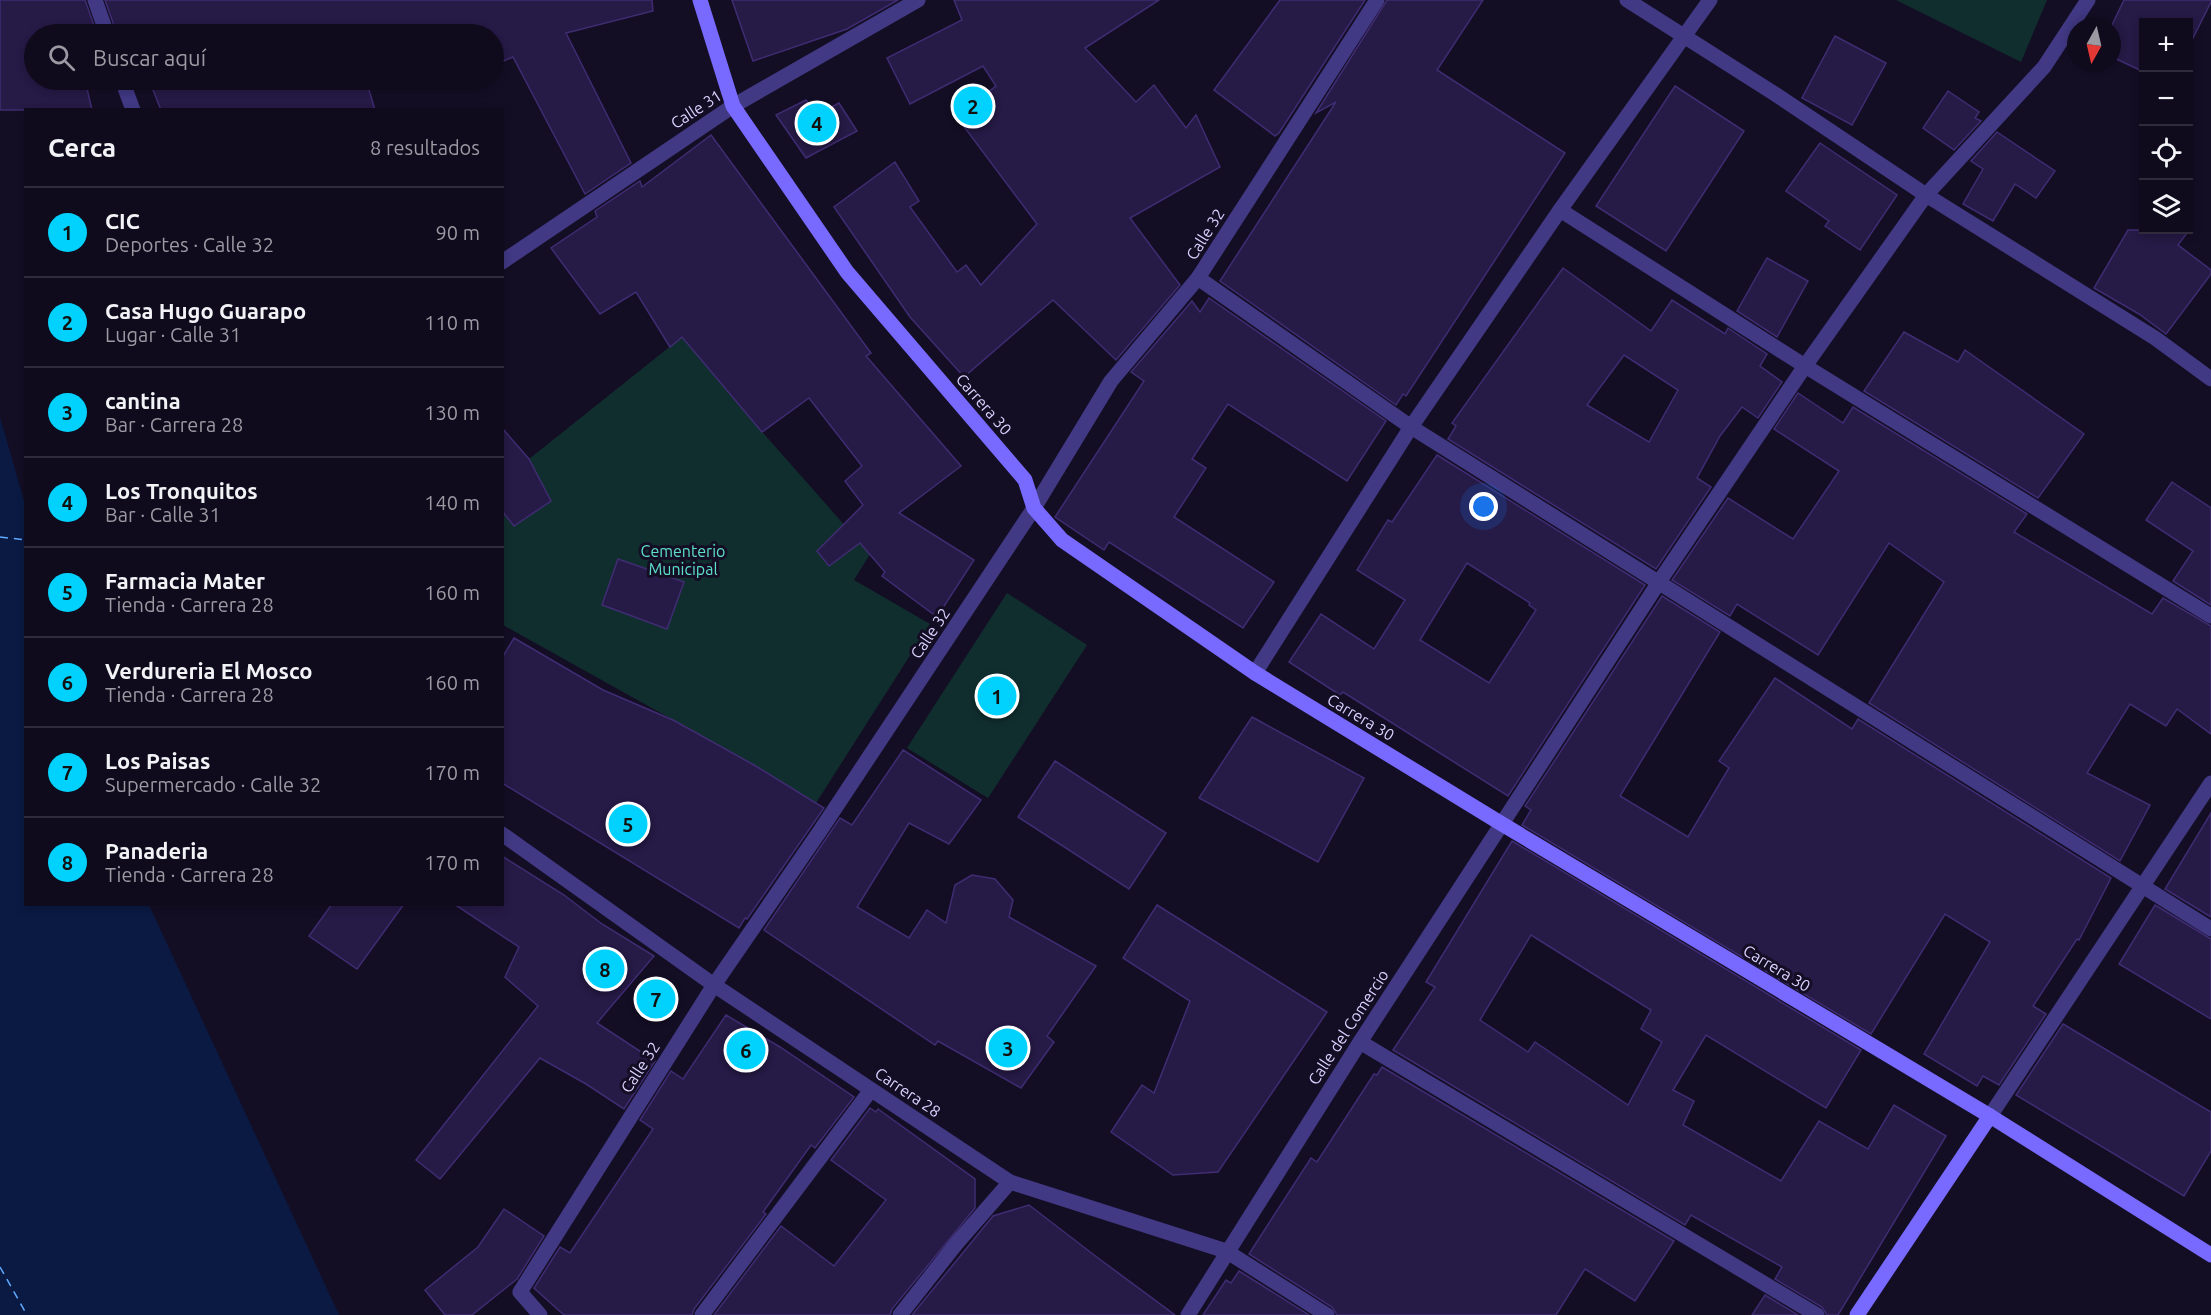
<!DOCTYPE html>
<html lang="es">
<head>
<meta charset="utf-8">
<style>
  :root { --surface:#0f0a1c; --page:#1d1829; --text:#f1f3f6; --muted:#9b9aa3; --line:#2f2b3b; --accent:#00d2fd }
  body { margin:0; font-family:Ubuntu,sans-serif; background:var(--page); color:var(--text) }
  .controls { position:absolute; right:18px; top:18px; display:grid; overflow:hidden; border-radius:0px; box-shadow:0 3px 9px #0003 }
  .controls button { width:54px; height:54px; display:grid; place-items:center; padding:0; border:0; border-bottom:2px solid var(--line); background:var(--surface); color:var(--text); font:30px sans-serif }
  .compass { position:absolute; left:2067px; top:18px; width:54px; height:54px; border-radius:50%; background:var(--surface); box-shadow:0 3px 9px #0003; rotate:188deg }
  .you { position:absolute; left:1484px; top:507px; width:21px; height:21px; margin:-15px; border:4px solid #fff; border-radius:50%; background:#1a73e8; box-shadow:0 0 0 9px #1a73e833 }
  .badge { display:grid; place-items:center; width:39px; height:39px; border-radius:50%; background:var(--accent); color:#111; font-size:20px; font-weight:700 }
  .pin { position:absolute; translate:-50% -50%; border:3px solid #fff; box-shadow:0 2px 6px #0006 }
  .list { margin:0; padding:0; list-style:none }
  h2 { display:flex; justify-content:space-between; align-items:center; height:78px; margin:0; padding:0 24px; font-size:26px }
  h2 small { font-size:20px; font-weight:400; color:var(--muted) }
  .list li { display:grid; grid-template-columns:39px 1fr auto; gap:18px; align-items:center; box-sizing:border-box; height:90px; padding:0 24px; border-top:2px solid var(--line) }
  .list b { display:block; font-size:22px; white-space:nowrap }
  .list p { margin:0; font-size:20px; white-space:nowrap; color:var(--muted) }
  .list em { font-size:20px; font-style:normal; color:var(--muted) }
  .icon { flex:none; width:33px; height:33px; fill:none; stroke:currentColor; stroke-width:2; stroke-linecap:round; stroke-linejoin:round }
  .map { position:relative; flex:none; width:2211px; height:1315px; overflow:hidden }
  .search { position:absolute; background:var(--surface); box-shadow:0 3px 9px #0003; left:24px; top:24px; width:480px; height:66px; display:flex; align-items:center; gap:15px; box-sizing:border-box; padding:0 21px; border-radius:33px; color:var(--muted); font-size:22px }
  .panel { position:absolute; background:var(--surface); box-shadow:0 3px 9px #0003; left:24px; top:108px; width:480px; height:798px; border-radius:0px }
  .map>svg:first-child { display:block }
</style>
</head>
<body>
<div class="map">
<svg width="2211" height="1315" viewBox="0 0 2211 1315">
  <rect width="100%" height="100%" fill="#140e25"/>
  <g fill="#112e2f">
    <path d="M1896,0h151l-26,62z"/>
    <path d="M682,337l60,72 128,145 -16,26 76,44 -114,179 -62,-38 -251,-140 -1,-114 12,15 36,-25 -21,-42z"/>
    <path d="M1007,593l80,52 -99,153 -81,-50z"/>
  </g>
  <path fill="#0a1a43" d="M0,417l25,87 1,400 123,1 190,410h-339z"/>
  <g fill="none" stroke-linecap="round" stroke-linejoin="round">
    <g stroke="#60aaff" stroke-width="1.5" stroke-dasharray="8 6" stroke-linecap="butt">
      <path d="M0,537l26,3"/>
      <path d="M0,1267l27,48"/>
    </g>
  </g>
  <g fill="#261a46" stroke="#3f2c72" stroke-width="1.5" fill-rule="evenodd">
    <path d="M0,0h85l12,34h-63v46h51l7,30h-92z"/>
    <path d="M105,0h547l1,11 -87,22 65,130 -46,31 -72,-137 -19,8v-31h-377z"/>
    <path d="M732,0h166l-51,29 -94,32z"/>
    <path d="M954,0h205l-74,48 51,54 18,-17 32,43 10,-13 24,52 -90,51 50,67 -64,75 -63,-60 -89,77 -54,-60 -76,-110 61,-45 24,39 -9,6 47,65 9,-7 15,20 56,-61 -81,-108 40,-30 -13,-20 -73,38 -23,-46 75,-38z"/>
    <path d="M1280,0h85l-86,133 -4,3 -61,-46z"/>
    <path d="M1387,0h96l-46,70 128,83 -159,243 -3,-2 -7,11 -176,-124 116,-179 -20,11z"/>
    <path d="M2124,0h87v2l-23,46v-26h-44v50l-32,-15v-32z"/>
    <path d="M1835,36l51,27 -34,62 -50,-27z"/>
    <path d="M149,80h217l9,30h-214z"/>
    <path d="M1675,86l69,45 -78,120 -70,-45z"/>
    <path d="M1948,91l31,21 -4,6 6,3 -27,29 -31,-22z"/>
    <path d="M806,100l10,15 23,-12 18,28 -51,27 -30,-43z"/>
    <path d="M1997,132l58,39 -19,27 -21,-14 -22,37 -30,-17 20,-35 -12,-8z"/>
    <path d="M711,135l160,218 -5,3 95,110 -62,47 75,47 -37,57 -55,-41 3,-4 -25,-29 -31,23 -12,-15 46,-46 -18,-24 17,-15 -53,-68 -47,34 -80,-95 -12,10 -34,-55 -36,22 -49,-66 46,-31 -2,-6 45,-30 2,6z"/>
    <path d="M1820,143l77,52 -37,55 -35,-24 4,-5 -43,-30z"/>
    <path d="M2128,230h61l-11,15 33,25v4l-45,60 -27,-20 -45,-26z"/>
    <path d="M1767,258l41,23 -31,56 -40,-26z"/>
    <path d="M1563,268l88,63 21,-31 53,34 3,-6 39,26 -7,12 22,16 -24,36 -16,-11 -22,29 -23,42 14,9 -55,82 -208,-130 8,-13 -4,-3zM1624,355l54,35 -29,52 -62,-37z"/>
    <path d="M1209,298l177,123 -39,60 -119,-77 -36,55 14,9 -32,49 100,65 -31,46 -134,-86 -5,8 -49,-33 89,-136 -13,-9 61,-71 8,11z"/>
    <path d="M1904,332l54,30 7,-12 119,84 -46,64 -174,-107z"/>
    <path d="M1798,393l45,30 10,-16 174,107 -13,18 138,82 11,-16 48,28v108l-34,-25 -11,17 -36,-22 -43,69 63,32 -30,56 -251,-158 75,-121 -55,-39 -71,112 -81,-51 -7,12 -58,-36 56,-82 65,41 46,-68 -65,-42z"/>
    <path d="M502,428l27,31 22,42 -37,25 -12,-15z"/>
    <path d="M1437,455l208,130 -137,211 -165,-104 -3,3 -51,-33 32,-48 53,35 31,-49 -48,-30 31,-50 4,2zM1467,563l63,40 -1,2 7,5 -47,73 -69,-43z"/>
    <path d="M2172,482l39,26v97l-38,-24 20,-30 -47,-31z"/>
    <path d="M618,559l66,23 -17,47 -65,-24z"/>
    <path d="M1662,596l58,36 -100,164 68,41 41,-69 -10,-7 56,-83 77,51 6,-10 253,159 -32,62 -2,-1 -44,67 13,8 -47,71 -16,-9 -6,10 -53,-32 66,-112 -45,-28 -74,120 -349,-209 9,-15 -6,-4z"/>
    <path d="M514,638l89,52 70,30 81,45 70,43 -77,111 -2,-1 -6,10 -237,-145v-125z"/>
    <path d="M1252,717l112,61 -46,84 -119,-64z"/>
    <path d="M903,750l78,50 -32,44 -40,-21 -52,84 52,31 18,-28 19,13 9,-38 17,-10 23,4 18,21 -4,17 87,49 -49,70 7,6 -33,46 -83,-47 -3,4 -171,-115 76,-112 12,7z"/>
    <path d="M1055,761l111,72 -37,56 -111,-72z"/>
    <path d="M2211,813v104l-46,-28z"/>
    <path d="M1512,841l349,209 -35,58 -120,-73 -33,55 21,11 -11,24 98,56 38,-60 49,28 26,-44 52,31 -108,179h-11l-5,-8 -47,-28 7,-12 -91,-52 -6,10 -292,-175 42,-63 -9,-5zM1531,935l120,75 -10,19 21,13 -34,63 -93,-63 -7,10 -48,-32z"/>
    <path d="M502,856l62,39 38,29 52,32 -57,67 58,38 -31,48 -38,-25 -46,-26 -100,121 -24,-19 122,-154 -33,-29 14,-30 -65,-43h48z"/>
    <path d="M332,904h72l-47,65 -48,-33z"/>
    <path d="M1157,905l170,107 -109,160 -45,3 -62,-43 31,-47 12,8 36,-92 -67,-43z"/>
    <path d="M2155,905l56,34v80l-92,-55z"/>
    <path d="M726,1015l54,32 74,50 -39,51 -4,-3 -48,67 3,2 -72,95 -2,6h-128l-30,-27 26,-41 10,6 83,-124 -13,-9 31,-49 12,8z"/>
    <path d="M2063,1024l148,88v39l-27,45 -168,-101z"/>
    <path d="M1382,1067l292,174 -39,60 -50,-32 -29,46h-219l-5,-8 -83,-53 62,-96 6,4 57,-88 3,1z"/>
    <path d="M870,1108l6,4 2,-3 97,70v29l-83,101 -2,6h-176l67,-89 53,40 52,-66 -55,-40z"/>
    <path d="M1029,1205l69,53 77,57h-263l81,-99z"/>
    <path d="M504,1209l40,27 -27,43 -45,36h-27l-20,-25 53,-43z"/>
    <path d="M1239,1271l70,44h-106l23,-35 5,3z"/>
    <path d="M1765,1295l33,20h-46z"/>
  </g>
  <g fill="none" stroke-linecap="round" stroke-linejoin="round">
    <g stroke="#413984" stroke-width="15">
      <path d="M95,0l12,34"/>
      <path d="M1627,0l148,94 151,101 229,143 56,41"/>
      <path d="M122,80l11,30"/>
      <path d="M1560,210l245,156 406,250"/>
      <path d="M502,262l231,-156 185,-106"/>
      <path d="M1198,278l213,149 800,502"/>
      <path d="M1255,673l156,-246 149,-217 150,-210"/>
      <path d="M502,834l212,151 296,197 216,69 101,64"/>
      <path d="M1360,1042l457,273"/>
      <path d="M1990,1116l221,-333"/>
      <path d="M540,1315l-20,-23 194,-307 106,-154 214,-323 77,-127 87,-103 179,-278"/>
      <path d="M702,1315l169,-225"/>
      <path d="M900,1315l56,-71 54,-62"/>
      <path d="M1188,1315l172,-273 299,-460 146,-216 121,-171 118,-128 44,-67"/>
    </g>
    <g stroke="#7869ff" stroke-width="15">
      <path d="M700,0l33,106 114,166 178,208 9,28 28,32 193,133 247,151 488,292 221,139"/>
      <path d="M1857,1315l133,-199"/>
    </g>
  </g>
  <g text-anchor="middle" dominant-baseline="central" stroke-width="6" stroke-linejoin="round" paint-order="stroke">
    <g font-size="16" fill="#dbd2ff" stroke="#140e25">
      <text transform="translate(696 109) rotate(-33)">Calle 31</text>
      <text transform="translate(1205 234) rotate(-58)">Calle 32</text>
      <text transform="translate(984 404) rotate(49)">Carrera 30</text>
      <text transform="translate(930 633) rotate(-56)">Calle 32</text>
      <text transform="translate(1361 717) rotate(31)">Carrera 30</text>
      <text transform="translate(1777 968) rotate(31)">Carrera 30</text>
      <text transform="translate(1348 1027) rotate(-57)">Calle del Comercio</text>
      <text transform="translate(640 1067) rotate(-57)">Calle 32</text>
      <text transform="translate(908 1092) rotate(34)">Carrera 28</text>
    </g>
    <g font-size="16" fill="#5de0c9" stroke="#140e25">
      <text x="683" y="551">Cementerio<tspan x="683" dy="18">Municipal</tspan></text>
    </g>
  </g>
</svg>
<div class="controls">
<button>+</button>
<button>−</button>
<button><svg class="icon" aria-label="locate" viewBox="0 0 24 24"><circle cx="12" cy="12" r="6"/><path d="M12 2v4M12 18v4M2 12h4M18 12h4"/></svg></button>
<button><svg class="icon" aria-label="layers" viewBox="0 0 24 24"><path d="M12 4l9 5-9 5-9-5zM3 14l9 5 9-5"/></svg></button>
</div>
<svg class="compass" viewBox="-18 -18 36 36"><path d="M0-13l5 13h-10z" fill="#e53935"/><path d="M0 13l5-13h-10z" fill="#9b9aa3"/></svg>
<div class="you"></div>
<div class="pin badge" style="left:997px;top:696px">1</div>
<div class="pin badge" style="left:973px;top:106px">2</div>
<div class="pin badge" style="left:1008px;top:1048px">3</div>
<div class="pin badge" style="left:817px;top:123px">4</div>
<div class="pin badge" style="left:628px;top:824px">5</div>
<div class="pin badge" style="left:746px;top:1050px">6</div>
<div class="pin badge" style="left:656px;top:999px">7</div>
<div class="pin badge" style="left:605px;top:969px">8</div>
<div class="search"><svg class="icon" aria-label="search" viewBox="0 0 24 24"><circle cx="10" cy="10" r="6"/><path d="M15 15l6 6"/></svg>Buscar aquí</div>
<section class="panel">
<h2>Cerca<small>8 resultados</small></h2>
<ul class="list">
<li><span class="badge">1</span><div><b>CIC</b><p>Deportes · Calle 32</p></div><em>90 m</em></li>
<li><span class="badge">2</span><div><b>Casa Hugo Guarapo</b><p>Lugar · Calle 31</p></div><em>110 m</em></li>
<li><span class="badge">3</span><div><b>cantina</b><p>Bar · Carrera 28</p></div><em>130 m</em></li>
<li><span class="badge">4</span><div><b>Los Tronquitos</b><p>Bar · Calle 31</p></div><em>140 m</em></li>
<li><span class="badge">5</span><div><b>Farmacia Mater</b><p>Tienda · Carrera 28</p></div><em>160 m</em></li>
<li><span class="badge">6</span><div><b>Verdureria El Mosco</b><p>Tienda · Carrera 28</p></div><em>160 m</em></li>
<li><span class="badge">7</span><div><b>Los Paisas</b><p>Supermercado · Calle 32</p></div><em>170 m</em></li>
<li><span class="badge">8</span><div><b>Panaderia</b><p>Tienda · Carrera 28</p></div><em>170 m</em></li>
</ul>
</section>
</div>
</body>
</html>
